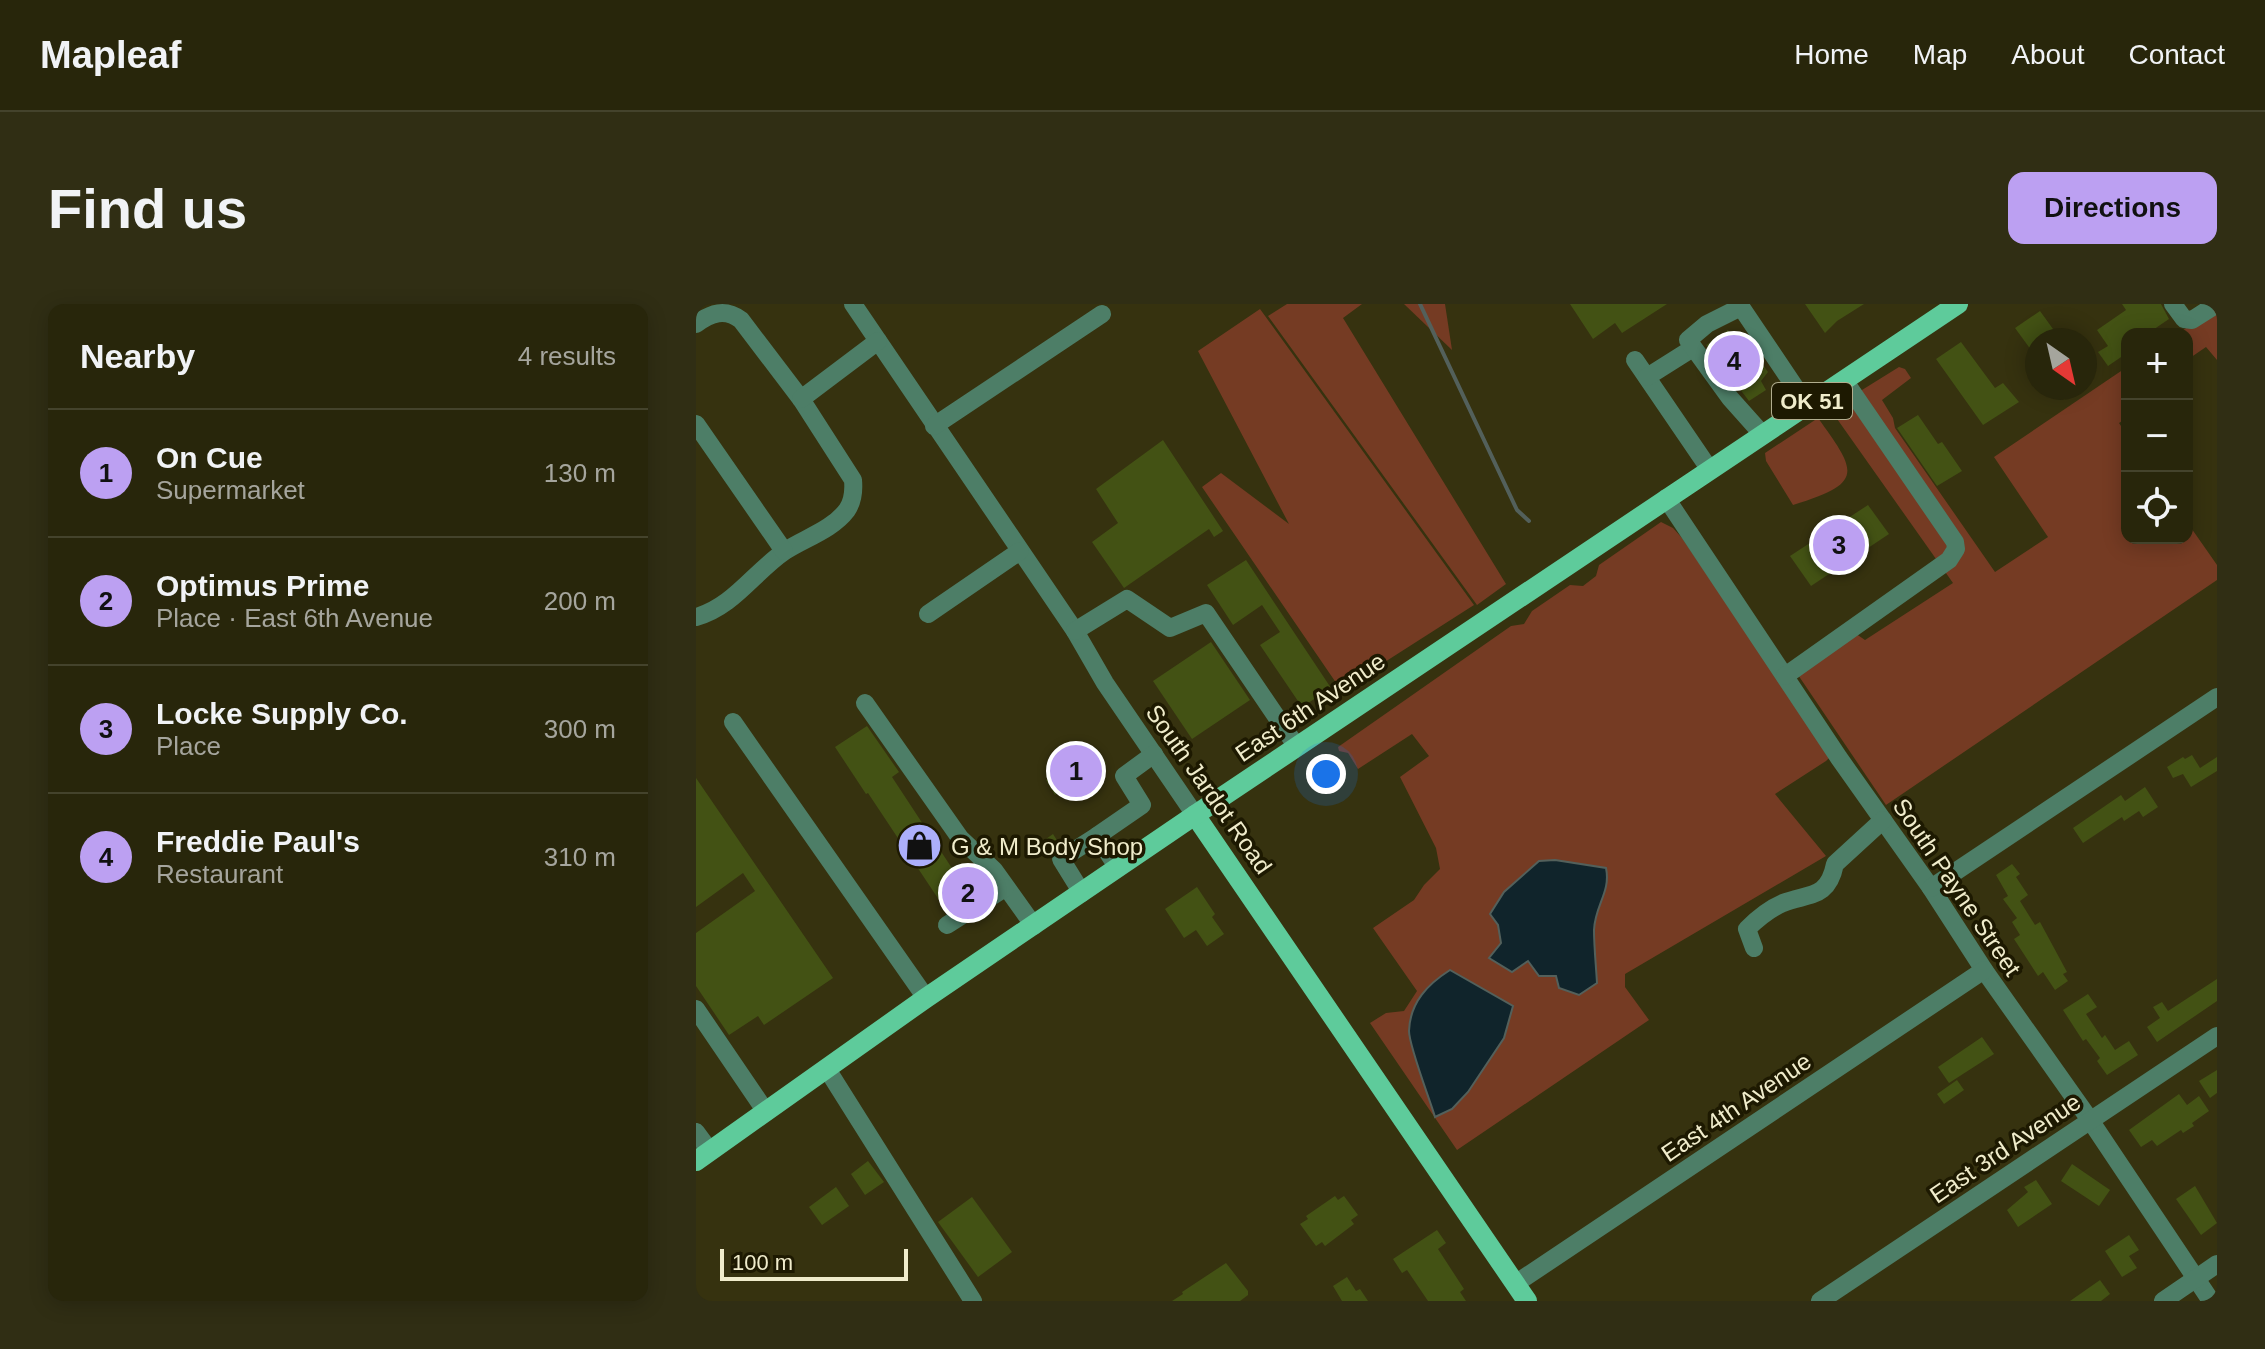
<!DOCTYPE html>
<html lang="en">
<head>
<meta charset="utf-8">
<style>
  :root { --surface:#28260b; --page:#302e14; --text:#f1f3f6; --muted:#a5a59d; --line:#44432c; --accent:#bca0f2 }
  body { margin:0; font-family:Arial,sans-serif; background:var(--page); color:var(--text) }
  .controls { position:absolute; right:24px; top:24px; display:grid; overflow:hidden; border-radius:16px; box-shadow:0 4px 20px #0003 }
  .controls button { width:72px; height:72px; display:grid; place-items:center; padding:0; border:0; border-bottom:2px solid var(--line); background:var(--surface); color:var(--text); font:40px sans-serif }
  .compass { position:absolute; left:1329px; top:24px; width:72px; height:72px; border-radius:50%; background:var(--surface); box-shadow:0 4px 20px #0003; rotate:146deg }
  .scale { position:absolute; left:24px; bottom:20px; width:188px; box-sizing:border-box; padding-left:8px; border:4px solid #f0eccb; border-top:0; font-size:22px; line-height:28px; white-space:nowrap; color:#f0eccb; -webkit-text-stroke:6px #1d1901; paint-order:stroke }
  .you { position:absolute; left:630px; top:470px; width:28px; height:28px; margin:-20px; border:6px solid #fff; border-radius:50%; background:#1a73e8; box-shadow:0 0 0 12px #1a73e833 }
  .badge { display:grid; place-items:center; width:52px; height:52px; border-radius:50%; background:var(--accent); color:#111; font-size:26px; font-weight:700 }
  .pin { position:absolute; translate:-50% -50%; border:4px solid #fff; box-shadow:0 2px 8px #0006 }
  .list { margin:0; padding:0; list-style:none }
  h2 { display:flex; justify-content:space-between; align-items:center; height:104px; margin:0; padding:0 32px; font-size:34px }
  h2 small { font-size:26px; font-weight:400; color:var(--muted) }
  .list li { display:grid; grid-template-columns:52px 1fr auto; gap:24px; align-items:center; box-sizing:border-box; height:128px; padding:0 32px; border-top:2px solid var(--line) }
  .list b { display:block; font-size:30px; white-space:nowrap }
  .list p { margin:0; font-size:26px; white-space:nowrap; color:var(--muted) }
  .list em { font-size:26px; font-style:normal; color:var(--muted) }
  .icon { flex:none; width:44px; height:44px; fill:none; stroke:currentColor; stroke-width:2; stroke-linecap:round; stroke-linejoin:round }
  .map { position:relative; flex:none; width:1521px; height:997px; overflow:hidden; border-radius:16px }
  header { display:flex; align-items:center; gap:48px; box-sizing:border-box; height:112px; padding:0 40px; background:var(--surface); border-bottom:2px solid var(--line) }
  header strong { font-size:38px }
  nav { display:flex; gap:44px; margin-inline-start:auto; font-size:28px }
  .intro { display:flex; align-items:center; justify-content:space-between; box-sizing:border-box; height:192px; padding:0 48px }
  h1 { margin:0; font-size:56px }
  .button { padding:20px 36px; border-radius:16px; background:var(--accent); color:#111; font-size:28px; font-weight:700 }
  main { display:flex; gap:48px; padding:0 48px }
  aside { flex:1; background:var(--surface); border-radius:16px; box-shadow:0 4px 20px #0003 }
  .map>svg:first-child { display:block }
</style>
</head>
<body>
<header>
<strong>Mapleaf</strong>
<nav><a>Home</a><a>Map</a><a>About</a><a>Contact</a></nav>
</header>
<div class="intro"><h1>Find us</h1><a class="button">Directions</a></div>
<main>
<aside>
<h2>Nearby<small>4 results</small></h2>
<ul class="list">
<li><span class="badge">1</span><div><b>On Cue</b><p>Supermarket</p></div><em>130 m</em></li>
<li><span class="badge">2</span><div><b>Optimus Prime</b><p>Place · East 6th Avenue</p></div><em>200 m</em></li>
<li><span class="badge">3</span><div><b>Locke Supply Co.</b><p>Place</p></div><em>300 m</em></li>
<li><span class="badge">4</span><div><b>Freddie Paul's</b><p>Restaurant</p></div><em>310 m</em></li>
</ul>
</aside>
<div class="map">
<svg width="1521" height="997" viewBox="0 0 1521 997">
  <rect width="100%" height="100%" fill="#36320f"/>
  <g fill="#753b23">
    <path d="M591,0h75l-19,14 163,266 -29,21 -209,-289z"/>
    <path d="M708,0h41l7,46z"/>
    <path d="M1521,4v52l-11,-13 -19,13v-26h-10z"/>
    <path d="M564,5l214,296 -133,85 -139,-203 19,-14 68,51 -91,-173z"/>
    <path d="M1203,63l6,2 6,9 -29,22 11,18 2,10 100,144 53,-35 -54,-80 133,-90v51l-8,5 8,12v103h60v-16l30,43v15l-331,225 -96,-142 53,-38 22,15 88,-57 -118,-167 -2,-8z"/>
    <path d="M1122,114c39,54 47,65 -25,87l-27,-44 -1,-8z"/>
    <path d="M965,218l12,6 9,10 149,218 -5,5 -51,33 51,62 -201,118v13l24,33 -192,130 -87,-127 16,-10 18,-2 13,-20 -44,-63 41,-28 10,-15 16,-16 -4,-21 -36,-71 29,-21 -17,-22 -54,35 -10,-16 -9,-2 -1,-4 173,-121 13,-2 8,-13 38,-26 13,1 13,-10 3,-11z"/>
  </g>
  <g fill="#10242b" stroke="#53605b" stroke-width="2">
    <path d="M859,556l51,8c5,24 -11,37 -12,62 0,17 2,35 3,53l-18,12 -20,-7 -3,-12h-17l-11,-15 -16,11 -23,-14 12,-15 -3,-18 -8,-11 14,-22 35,-31z"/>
    <path d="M754,666l63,36 -9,32 -36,54 -16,17 -17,8c-5,-17 -26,-71 -26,-86 1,-29 19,-47 41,-61z"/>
  </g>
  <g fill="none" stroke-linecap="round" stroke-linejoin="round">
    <path stroke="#53605b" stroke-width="4" d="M724,0l97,206 12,11"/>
  </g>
  <g fill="#435214">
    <path d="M874,0h97l-45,29 -7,-10 -22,16z"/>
    <path d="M1109,0h59l-27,17 -12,12z"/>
    <path d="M1426,0h39l8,15 -22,15h-20v19l-19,13 -10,-14 10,-6 -11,-16 29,-20z"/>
    <path d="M1344,7l21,29h-24v18l-22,-30z"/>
    <path d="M1032,26l11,19 9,-6 20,29 -7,9 5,9 -17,11 -43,-56z"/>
    <path d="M1265,38l34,46 8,-5 16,19 -36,23 -47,-66z"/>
    <path d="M1359,84h28l-19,12z"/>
    <path d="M1222,111l20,29 4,-2 20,29 -25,15 -40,-58z"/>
    <path d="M467,136l60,91 -9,6 -5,-8 -85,59 -32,-46 26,-19 -22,-34z"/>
    <path d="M1172,201l21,29 -78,52 -21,-30z"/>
    <path d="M550,256l85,128 -29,19 -42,-62 20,-13 -18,-27 -29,20 -26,-40z"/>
    <path d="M515,338l39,58 -58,39 -39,-58z"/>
    <path d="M171,422l32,46 -7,5 73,111 -24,15 -73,-110 -2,1 -31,-47z"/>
    <path d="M398,444l12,15 -51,32 -9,-15z"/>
    <path d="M1496,451l8,13 17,-11v14l-26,16 -8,-13 -10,4 -6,-11 16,-10 2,2z"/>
    <path d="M0,474l137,200 -69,47 -6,-9 -29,19 -33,-49v-53l59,-42 -12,-18 -47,34z"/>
    <path d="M1449,483l13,20 -15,10 -4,-6 -15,10 -2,-4 -39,26 -10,-15 48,-33 4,6z"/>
    <path d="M357,530l7,11 -9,8 -2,6 -10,-15z"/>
    <path d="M1316,560l8,10 -4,3 12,18 -8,6 15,24 5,-3 27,50 -4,2 5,7 -13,9 -12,-18 -5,4 -24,-37 6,-4 -8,-13 5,-4 -14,-19 5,-3 -12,-21z"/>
    <path d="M501,583l18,27 -3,3 12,17 -17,12 -11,-16 -12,8 -19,-29z"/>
    <path d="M1521,675v22l-60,41 -10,-15 13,-9 -7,-11 9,-5 6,9z"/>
    <path d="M1392,690l9,13 -11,7 16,24 3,-3 10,15 14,-9 9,14 -31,20 -10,-14 3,-3 -14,-19 -3,2 -20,-31z"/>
    <path d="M1286,733l12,17 -45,29 -11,-16z"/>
    <path d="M1521,766v23l-7,5 -11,-17z"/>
    <path d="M1261,776l7,10 -20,14 -7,-10z"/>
    <path d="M1483,790l8,11 12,-9 10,15 -17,12 2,3 -11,7 -2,-3 -24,16 -5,-6 -11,7 -12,-17z"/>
    <path d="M172,857l16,21 -19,13 -14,-21z"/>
    <path d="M1376,860l38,26 -11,16 -38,-25z"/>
    <path d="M1340,876l16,24 -34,23 -11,-17 21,-18 -4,-5z"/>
    <path d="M1499,882l22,37 -16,12 -25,-36z"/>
    <path d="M140,883l13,19 -27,19 -13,-18z"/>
    <path d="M639,892l3,4 6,-4 14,19 -7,5 3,4 -29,22 -3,-4 -6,4 -16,-22 8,-5 -2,-3z"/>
    <path d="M276,893l40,55 -34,25 -40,-55z"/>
    <path d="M741,926l9,13 -8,6 26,40 -4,3 6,9h-38l-21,-31 -5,3 -9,-14z"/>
    <path d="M1433,931l10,15 -10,6 8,12 -15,9 -17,-26z"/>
    <path d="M530,959l22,28v4l-8,6h-68l11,-7 -1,-2z"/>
    <path d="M651,973l9,14 4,-2 8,12h-26l-9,-15z"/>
    <path d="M1404,976l10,14 -9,7h-31z"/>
  </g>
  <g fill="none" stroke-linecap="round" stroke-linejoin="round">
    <g stroke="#4d7e67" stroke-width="18">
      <path d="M157,0l222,327 30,52 90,132"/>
      <path d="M1477,0l11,15 8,1 25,-16"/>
      <path d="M0,20c15,-11 29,-16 45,-4l60,79 52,81c1,11 0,21 -6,30 -15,20 -42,28 -62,41 -31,21 -52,56 -89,66"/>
      <path d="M939,56l75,110"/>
      <path d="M951,73l46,-29"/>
      <path d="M105,95l77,-58"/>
      <path d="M0,120l88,127"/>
      <path d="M238,122l168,-112"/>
      <path d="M1067,131l-33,-37 -42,-58 19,-16 34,-17 66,98"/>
      <path d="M970,194l173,260 92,130 53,82 106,150 121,181"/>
      <path d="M232,310l92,-63"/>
      <path d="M379,327l52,-32 43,29 36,-15 91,134"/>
      <path d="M1089,372l164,-116 7,-11 -1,-7 -111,-162"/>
      <path d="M169,399l95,135 34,32 40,56"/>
      <path d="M37,418l193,276"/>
      <path d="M422,564l-21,-32 45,-31 -18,-29 30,-22"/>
      <path d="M1235,584l286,-191"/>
      <path d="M386,589l-21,-34 36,-23"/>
      <path d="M251,621l58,-37"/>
      <path d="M1058,644l-7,-19c11,-11 22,-20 36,-26 26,-10 45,-4 52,-39l48,-44"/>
      <path d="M0,705l70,103"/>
      <path d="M131,765l146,232"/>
      <path d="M0,828l14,19"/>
      <path d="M819,980l469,-314"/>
      <path d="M1124,997l397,-265"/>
      <path d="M1467,997l54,-37"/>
    </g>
    <g stroke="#5ecb9b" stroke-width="20">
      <path d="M499,511l332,486"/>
      <path d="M0,857l230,-163 269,-183 763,-511"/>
    </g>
  </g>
  <defs>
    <symbol id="shop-disc" viewBox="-11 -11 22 22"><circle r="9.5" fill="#acaffb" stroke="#1d1901"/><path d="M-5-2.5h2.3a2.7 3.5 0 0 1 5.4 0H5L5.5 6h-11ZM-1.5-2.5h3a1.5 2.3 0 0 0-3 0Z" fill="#111"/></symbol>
  </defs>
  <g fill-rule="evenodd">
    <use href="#shop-disc" x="198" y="516" width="51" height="51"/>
  </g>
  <g text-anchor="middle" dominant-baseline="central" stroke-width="7" stroke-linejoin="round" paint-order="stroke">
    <rect fill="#1d1901" stroke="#b1ad8e" stroke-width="2" x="1076" y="79" width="80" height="36" rx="6"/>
    <g font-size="22" font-weight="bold" fill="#f0eccb">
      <text x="1116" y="97">OK 51</text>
    </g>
    <g font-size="24" fill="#f0eccb" stroke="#1d1901">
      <text transform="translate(614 403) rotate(-34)">East 6th Avenue</text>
      <text transform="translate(513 485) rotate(55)">South Jardot Road</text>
      <text transform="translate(1261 583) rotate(56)">South Payne Street</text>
      <text transform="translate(1040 803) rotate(-34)">East 4th Avenue</text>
      <text transform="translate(1309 844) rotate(-34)">East 3rd Avenue</text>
    </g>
    <g font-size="24" fill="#f0eccb" stroke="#1d1901" text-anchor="start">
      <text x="255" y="542">G &amp; M Body Shop</text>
    </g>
  </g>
</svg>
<div class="controls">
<button>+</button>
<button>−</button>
<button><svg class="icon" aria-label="locate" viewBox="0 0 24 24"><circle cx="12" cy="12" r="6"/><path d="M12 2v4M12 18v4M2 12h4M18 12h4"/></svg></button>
</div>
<svg class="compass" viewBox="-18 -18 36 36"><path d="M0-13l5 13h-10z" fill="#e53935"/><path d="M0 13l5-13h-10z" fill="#a5a59d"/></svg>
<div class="scale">100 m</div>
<div class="you"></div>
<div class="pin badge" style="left:380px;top:467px">1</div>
<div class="pin badge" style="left:272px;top:589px">2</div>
<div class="pin badge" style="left:1143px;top:241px">3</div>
<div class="pin badge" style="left:1038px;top:57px">4</div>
</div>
</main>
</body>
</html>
